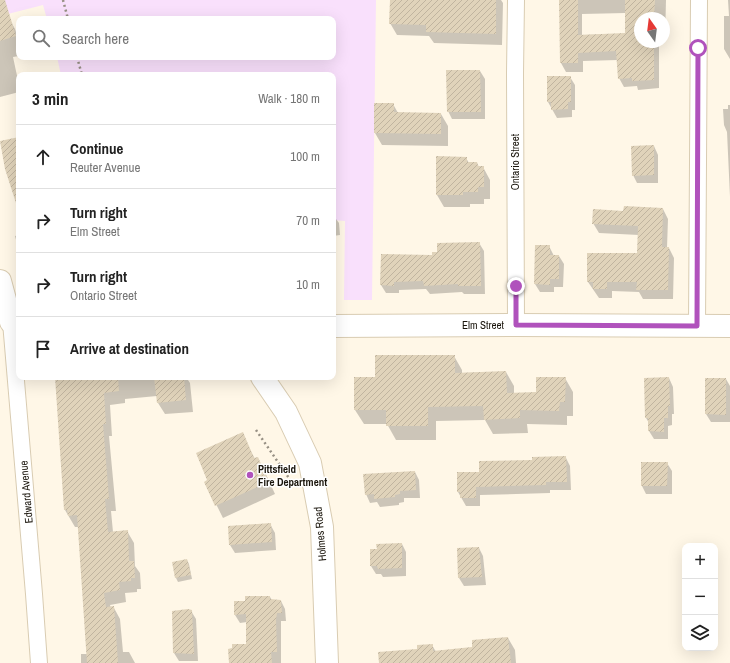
<!DOCTYPE html>
<html lang="en">
<head>
<meta charset="utf-8">
<style>
  :root { --surface:#fff; --page:#f2f2f2; --text:#222; --muted:#767676; --line:#e0e0e0 }
  body { margin:0; font-family:"Archivo Narrow",sans-serif; background:var(--page); color:var(--text) }
  .controls { position:absolute; right:12px; bottom:12px; display:grid; overflow:hidden; border-radius:8px; box-shadow:0 4px 16px #0002 }
  .controls button { width:36px; height:36px; display:grid; place-items:center; padding:0; border:0; border-bottom:1px solid var(--line); background:var(--surface); color:var(--text); font:20px sans-serif }
  .compass { position:absolute; left:634px; top:12px; width:36px; height:36px; border-radius:50%; background:var(--surface); box-shadow:0 4px 16px #0002; rotate:346deg }
  .stop { position:absolute; width:12px; height:12px; margin:-9px; border:3px solid #b052bc; border-radius:50%; background:#fff }
  .stop.end { background:#b052bc; border-color:#fff; box-shadow:0 1px 4px #0008 }
  .list { margin:0; padding:0; list-style:none }
  h2 { display:flex; justify-content:space-between; align-items:center; height:52px; margin:0; padding:0 16px; font-size:17px }
  h2 small { font-size:13px; font-weight:400; color:var(--muted) }
  .list li { display:grid; grid-template-columns:26px 1fr auto; gap:12px; align-items:center; box-sizing:border-box; height:64px; padding:0 16px; border-top:1px solid var(--line) }
  .list b { display:block; font-size:15px; white-space:nowrap }
  .list p { margin:0; font-size:13px; white-space:nowrap; color:var(--muted) }
  .list em { font-size:13px; font-style:normal; color:var(--muted) }
  .icon { flex:none; width:22px; height:22px; fill:none; stroke:currentColor; stroke-width:2; stroke-linecap:round; stroke-linejoin:round }
  .map { position:relative; flex:none; width:730px; height:663px; overflow:hidden }
  .search { position:absolute; background:var(--surface); box-shadow:0 4px 16px #0002; left:16px; top:16px; width:320px; height:44px; display:flex; align-items:center; gap:10px; box-sizing:border-box; padding:0 14px; border-radius:8px; color:var(--muted); font-size:15px }
  .panel { position:absolute; background:var(--surface); box-shadow:0 4px 16px #0002; left:16px; top:72px; width:320px; height:308px; border-radius:8px }
  .map>svg:first-child { display:block }
</style>
</head>
<body>
<div class="map">
<svg width="730" height="663" viewBox="0 0 730 663">
  <defs>
    <pattern id="building-hatch" width="6" height="6" patternUnits="userSpaceOnUse"><rect width="6" height="6" fill="#e0d3ba"/><path d="M-1 1l2-2M0 6l6-6M5 7l2-2" fill="none" stroke="#c0b49f"/></pattern>
  </defs>
  <rect width="100%" height="100%" fill="#fff7e7"/>
  <path fill="#f9e0fc" d="M0,0h376l-4,300h-28l1,-79 -12,-1v-145h-272l-4,-18h276v-38h-286l-4,-14 -43,11z"/>
  <g fill="#0003" fill-rule="evenodd">
    <path d="M391,0h110l2,3 -1,42 -68,-2 -5,-7 -32,-1 -7,-12z"/>
    <path d="M560,0h106l-1,41 -1,-23h-24v24h19v46l-21,2 -1,-4 -13,1 -5,-9 -1,-18 -35,1v11h-17l-5,-9zM626,13v21l-44,1v-21z"/>
    <path d="M728,0h2v59l-6,-10v-33h5z"/>
    <path d="M10,20l5,9 4,13v14l-6,1 6,28v7l-19,5v-74z"/>
    <path d="M480,71l5,8v40h-33l-4,-8z"/>
    <path d="M548,77h22l5,8v25h-3v7l-15,1 -9,-16z"/>
    <path d="M393,104l5,9 43,1 7,12v20l-66,-1 -7,-12z"/>
    <path d="M728,105h2v92l-3,-65 -3,-7 -1,-16h5z"/>
    <path d="M654,146l4,9v28h-21l-4,-8z"/>
    <path d="M466,158l3,5h8l2,4h4l7,13v19h-6v5h-14v3h-26l-7,-12z"/>
    <path d="M663,209l5,10 -1,29h2l5,10 -1,41h-30l-4,-7 -27,-1v7h-13l-11,-16v-28h50l1,-19 -40,-2 -6,-10 31,-11z"/>
    <path d="M333,219h3l3,4 1,12 -7,1z"/>
    <path d="M19,235v16l-4,-15z"/>
    <path d="M479,243l5,8 1,43h-21l-2,-2 -32,2 -4,-5 -27,1v3h-13l-5,-8 52,-29z"/>
    <path d="M536,246h13l5,10h5l5,8 -1,23h-9v5h-14l-5,-8z"/>
    <path d="M333,261l3,6v23h-3z"/>
    <path d="M454,356l8,14v3l44,-1 8,14v8l23,-1 28,-15 8,14v24h-6v9l-40,-1 1,9 -35,1 -8,-14 -49,1v19h-40l-9,-16h-23l-9,-14 21,-32z"/>
    <path d="M56,377h130l4,6 3,29 -28,2 -7,-11 -1,-7 -32,3v4l-15,2 2,31h-3l7,75h-5l2,21 14,-1 7,12 1,23 5,7 1,16h-4v3l-12,1 1,9 -16,3 1,3h3l6,11 3,33h6l6,11h-54v-9h6l-8,-127h-4l-10,-17z"/>
    <path d="M669,378l4,9 1,27h-2v11l-4,1v13h-14l-5,-8v-8l-3,-5 -1,-39z"/>
    <path d="M706,379h20l4,7v36h-19l-5,-8z"/>
    <path d="M242,434l13,25 2,-1 7,12 11,24 -52,24 -18,-36 3,-2z"/>
    <path d="M566,458l4,8 1,24h-21v3l-70,2v11h-14l-8,-14 75,-31z"/>
    <path d="M642,463h25l5,8v23h-26l-4,-8z"/>
    <path d="M415,472l4,8 1,18h-16v4l-5,1v2l-19,2 -3,-5 -7,1 -4,-9z"/>
    <path d="M270,524l5,9 1,17 -41,3 -5,-8z"/>
    <path d="M402,544l4,8v24l-23,1 -2,-3h-5l-5,-8 7,-16z"/>
    <path d="M479,548l4,8 3,29 -22,1 -5,-8 -1,-29z"/>
    <path d="M187,560l2,4 3,15 -14,3 -2,-4 -3,-15z"/>
    <path d="M270,597l2,3 9,1 4,8 1,12h-5v42h-51l17,-18v-23l-7,1 -5,-8 11,-13z"/>
    <path d="M191,611l5,8 2,42h-19l-5,-8z"/>
    <path d="M508,638l7,12 1,13h-113l15,-13 14,-5 4,7 37,-4z"/>
  </g>
  <g fill="url(#building-hatch)">
    <path d="M0,0h5l11,36 -16,5z"/>
    <path d="M390,0h106v34l-70,-2v-7l-37,-1z"/>
    <path d="M559,0h19v35l47,-2v-33h30l-1,18h-14v24h14v38l-22,1v-3l-14,1 -2,-28 -38,2v10h-18z"/>
    <path d="M446,70h34l1,42h-34z"/>
    <path d="M547,76h24v26h-3v7l-17,1v-8h-4z"/>
    <path d="M374,103h20v9l47,1v21l-67,-1z"/>
    <path d="M19,137v65l-3,1 -11,-34 -5,-28z"/>
    <path d="M654,145v30l-22,1 -1,-30z"/>
    <path d="M436,156l31,1v5h10l1,4h6v21h-6v5h-15v3h-27z"/>
    <path d="M624,206l39,2 -1,39h7l-1,43h-32l1,-8h-30v7h-14v-7h-6v-29h50l1,-27 -46,-2 1,-15 30,2z"/>
    <path d="M480,242l1,44h-23v-2l-34,2 -1,-5 -29,1v4l-14,-1 1,-31 51,1v-3h5v-9z"/>
    <path d="M535,245h15v10h9v24h-9v6l-16,-1z"/>
    <path d="M375,355h80v18l51,-2 1,22 29,-1v-15h30l-1,25h-5l-1,9 -39,-1v8l-36,2 -1,-14 -55,1v19h-42v-16h-32v-33h21z"/>
    <path d="M55,377h63l1,14 -15,2 2,31h-3l6,75h-4l3,33 20,-2 1,31h5l1,17h-4v3l-12,1 1,8 -16,3 2,14 8,-1 4,57h-31l-10,-148 -9,1 -1,-6h-3z"/>
    <path d="M154,377h30l2,23 -29,3z"/>
    <path d="M669,377l1,29h-2v12h-4v14l-16,-1v-13h-3l-1,-40z"/>
    <path d="M705,378h21v37l-21,-1z"/>
    <path d="M243,432l11,26 4,-1 11,25 -54,24 -11,-24 3,-2 -11,-27z"/>
    <path d="M566,456l1,26h-21v3l-70,2v11h-16v-6h-3v-20h22v-11l53,-1v-3z"/>
    <path d="M641,462h27l-1,24h-26z"/>
    <path d="M415,471l1,19 -16,1v3l-5,1v2l-21,2v-5l-9,1 -2,-21z"/>
    <path d="M271,523l1,19 -43,3 -1,-19z"/>
    <path d="M402,543v25l-24,1 -1,-3h-7v-17h7l-1,-5z"/>
    <path d="M479,547l3,30 -24,1 -1,-30z"/>
    <path d="M187,559l4,16 -16,3 -3,-16z"/>
    <path d="M245,596h25v3l11,1 1,13h-5l-1,7 1,32h-6l1,11h-43l-1,-14 4,-1v-4h14v-30l-12,1v-14h11z"/>
    <path d="M188,609l4,1 2,44 -21,-1 -1,-42z"/>
    <path d="M508,637l3,26h-132l-1,-11 39,-3v-4l16,-1v7l39,-4v-7z"/>
  </g>
  <g fill="none" stroke-linecap="round" stroke-linejoin="round">
    <defs>
      <g id="street">
        <path d="M11,322l23,272 5,69"/>
        <path d="M516,325l-1,-252 1,-73"/>
        <path d="M697,326l2,-326"/>
      </g>
      <g id="secondary">
        <path d="M0,281l11,41"/>
        <path d="M333,326l183,-1 214,1"/>
        <path d="M262,377l24,35 24,51 12,64 5,136"/>
      </g>
    </defs>
    <use href="#street" stroke="#d9ccb2" stroke-width="18"/>
    <use href="#secondary" stroke="#d9ccb2" stroke-width="24"/>
    <g stroke="#979084" stroke-width="2.5" stroke-dasharray="2 3" stroke-linecap="butt">
      <path d="M63,0l5,19"/>
      <path d="M77,57l5,18"/>
      <path d="M256,430l37,54"/>
    </g>
    <use href="#street" stroke="#fff" stroke-width="16"/>
    <use href="#secondary" stroke="#fff" stroke-width="22"/>
  </g>
  <g fill="none" stroke-linecap="round" stroke-linejoin="round">
    <path stroke="#b052bc" stroke-width="5" d="M516,286v39l181,1 1,-278"/>
  </g>
  <circle fill="#b052bc" stroke="#fff" stroke-width="1.5" cx="250" cy="475" r="4"/>
  <g text-anchor="middle" dominant-baseline="central" stroke-width="3" stroke-linejoin="round" paint-order="stroke">
    <g font-size="11" fill="#1a150c" stroke="#fff">
      <text transform="translate(515 162) rotate(-90)">Ontario Street</text>
      <text x="483" y="325">Elm Street</text>
      <text transform="translate(26 492) rotate(-95)">Edward Avenue</text>
      <text transform="translate(320 534) rotate(-95)">Holmes Road</text>
    </g>
    <g font-size="11" font-weight="bold" fill="#1a150c" stroke="#fff" text-anchor="start">
      <text x="258" y="469">Pittsfield<tspan x="258" dy="13">Fire Department</tspan></text>
    </g>
  </g>
</svg>
<div class="controls">
<button>+</button>
<button>−</button>
<button><svg class="icon" aria-label="layers" viewBox="0 0 24 24"><path d="M12 4l9 5-9 5-9-5zM3 14l9 5 9-5"/></svg></button>
</div>
<svg class="compass" viewBox="-18 -18 36 36"><path d="M0-13l5 13h-10z" fill="#e53935"/><path d="M0 13l5-13h-10z" fill="#767676"/></svg>
<div class="stop" style="left:698px;top:48px"></div>
<div class="stop end" style="left:516px;top:286px"></div>
<div class="search"><svg class="icon" aria-label="search" viewBox="0 0 24 24"><circle cx="10" cy="10" r="6"/><path d="M15 15l6 6"/></svg>Search here</div>
<section class="panel">
<h2>3 min<small>Walk · 180 m</small></h2>
<ul class="list">
<li><svg class="icon" aria-label="ahead" viewBox="0 0 24 24"><path d="M12 20V5M6 11l6-6 6 6"/></svg><div><b>Continue</b><p>Reuter Avenue</p></div><em>100 m</em></li>
<li><svg class="icon" aria-label="right" viewBox="0 0 24 24"><path d="M7 20v-9h11M14 6l5 5-5 5"/></svg><div><b>Turn right</b><p>Elm Street</p></div><em>70 m</em></li>
<li><svg class="icon" aria-label="right" viewBox="0 0 24 24"><path d="M7 20v-9h11M14 6l5 5-5 5"/></svg><div><b>Turn right</b><p>Ontario Street</p></div><em>10 m</em></li>
<li><svg class="icon" aria-label="arrive" viewBox="0 0 24 24"><path d="M6 21V4h12l-3 4 3 4H6"/></svg><div><b>Arrive at destination</b></div></li>
</ul>
</section>
</div>
</body>
</html>
